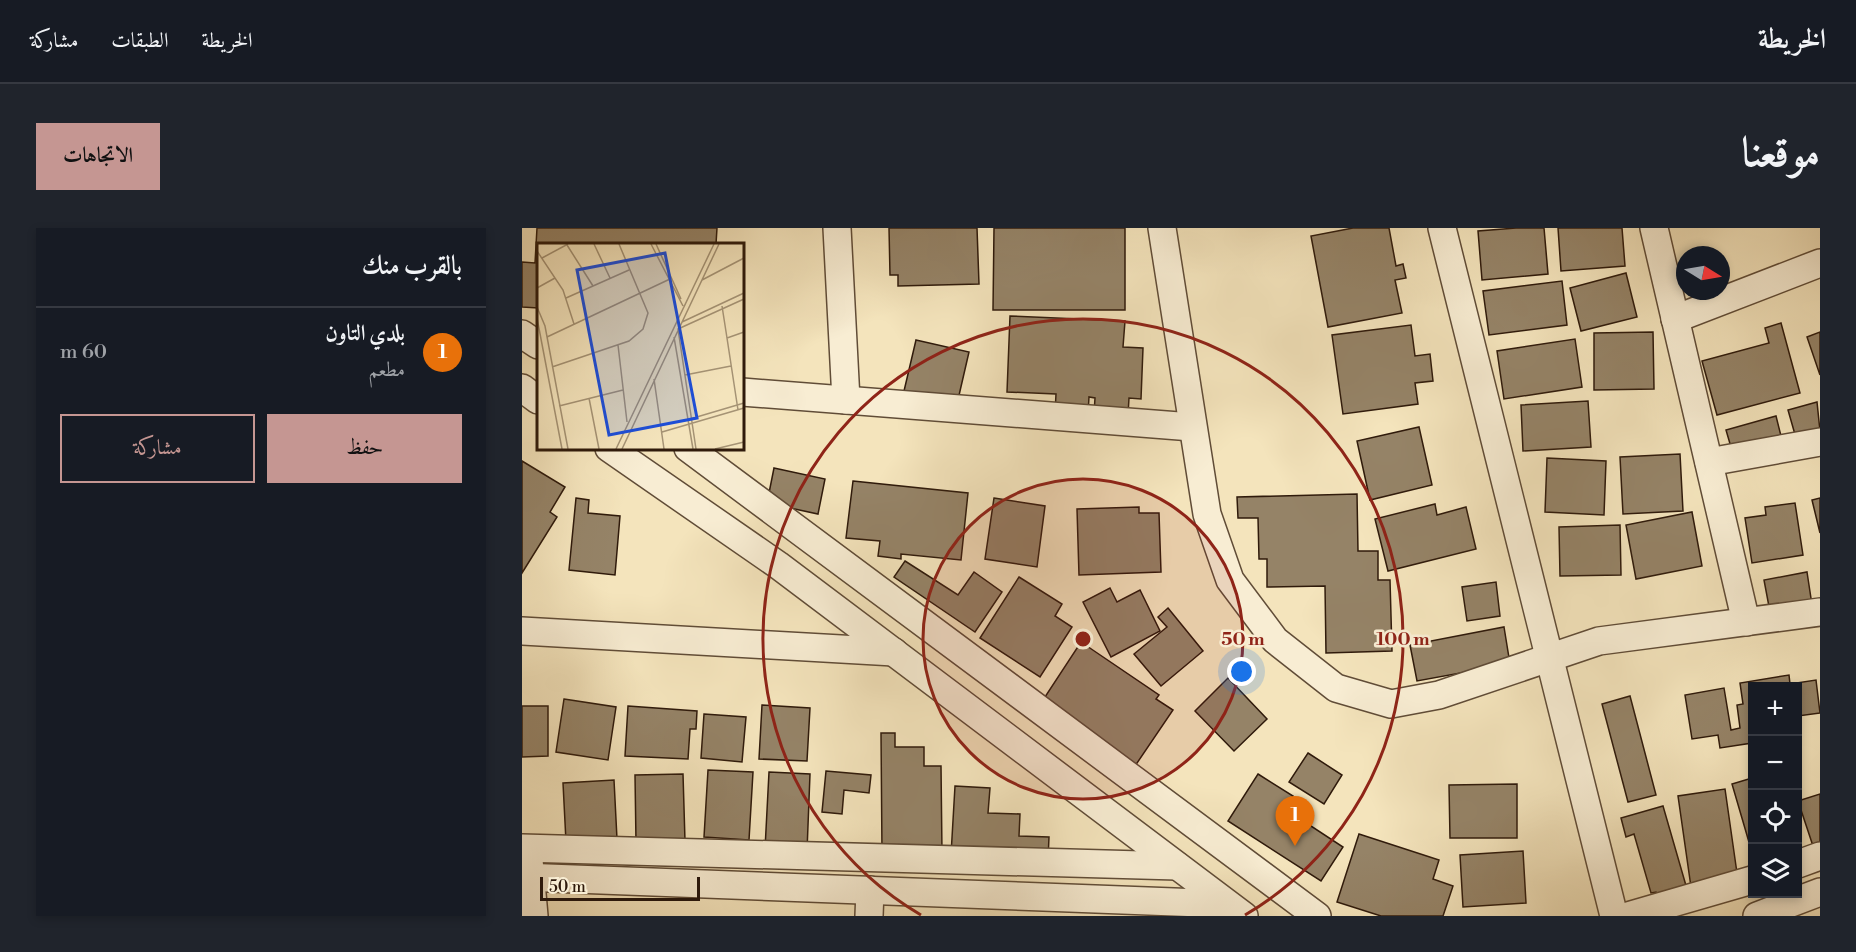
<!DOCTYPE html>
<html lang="ar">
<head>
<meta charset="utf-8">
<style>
  :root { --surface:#171b24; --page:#20242c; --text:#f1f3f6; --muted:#9ea1a6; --line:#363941; --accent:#c59692 }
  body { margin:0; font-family:"Libre Bodoni",Amiri,serif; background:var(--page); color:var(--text); direction:rtl }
  .controls { position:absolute; right:18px; bottom:18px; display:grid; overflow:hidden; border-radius:0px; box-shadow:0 3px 9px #0003 }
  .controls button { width:54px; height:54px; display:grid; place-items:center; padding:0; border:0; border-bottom:2px solid var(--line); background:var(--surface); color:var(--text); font:30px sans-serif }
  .compass { position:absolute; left:1154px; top:18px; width:54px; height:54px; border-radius:50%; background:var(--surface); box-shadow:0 3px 9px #0003; rotate:101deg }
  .scale { position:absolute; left:18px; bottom:15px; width:160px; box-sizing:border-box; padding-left:6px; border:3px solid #2f1a0b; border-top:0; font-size:16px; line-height:21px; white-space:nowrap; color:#2f1a0b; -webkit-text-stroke:4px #f8edd3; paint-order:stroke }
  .you { position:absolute; left:720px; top:444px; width:21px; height:21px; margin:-15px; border:4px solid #fff; border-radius:50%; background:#1a73e8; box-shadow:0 0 0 9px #1a73e833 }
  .badge { display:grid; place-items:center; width:39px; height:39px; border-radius:50%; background:var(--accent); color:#fff; font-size:20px; font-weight:700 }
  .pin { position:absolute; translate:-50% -50px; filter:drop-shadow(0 2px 3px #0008) }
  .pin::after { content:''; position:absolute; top:32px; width:21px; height:18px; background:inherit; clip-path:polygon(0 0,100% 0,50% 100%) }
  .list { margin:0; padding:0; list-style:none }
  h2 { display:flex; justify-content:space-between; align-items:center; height:78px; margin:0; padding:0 24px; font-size:26px }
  h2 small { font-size:20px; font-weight:400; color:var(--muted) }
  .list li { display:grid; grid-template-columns:39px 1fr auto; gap:18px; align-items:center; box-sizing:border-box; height:90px; padding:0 24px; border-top:2px solid var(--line) }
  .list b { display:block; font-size:22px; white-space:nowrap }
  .list p { margin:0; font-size:20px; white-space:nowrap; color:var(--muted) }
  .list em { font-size:20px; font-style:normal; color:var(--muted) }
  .actions { display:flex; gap:12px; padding:18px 24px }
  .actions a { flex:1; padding:14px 0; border:2px solid var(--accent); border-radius:0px; text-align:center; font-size:21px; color:var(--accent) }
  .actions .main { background:var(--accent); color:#111 }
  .icon { flex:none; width:33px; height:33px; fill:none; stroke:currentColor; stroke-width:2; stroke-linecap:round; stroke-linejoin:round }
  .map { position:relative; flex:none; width:1298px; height:688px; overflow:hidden; direction:ltr; border-radius:0px }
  header { display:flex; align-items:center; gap:36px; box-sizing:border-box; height:84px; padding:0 30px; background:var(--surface); border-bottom:2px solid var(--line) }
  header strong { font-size:28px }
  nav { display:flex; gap:33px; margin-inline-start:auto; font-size:21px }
  .intro { display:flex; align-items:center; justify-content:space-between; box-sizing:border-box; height:144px; padding:0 36px }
  h1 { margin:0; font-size:42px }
  .button { padding:15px 27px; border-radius:0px; background:var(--accent); color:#111; font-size:21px; font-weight:700 }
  main { display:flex; gap:36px; padding:0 36px }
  aside { flex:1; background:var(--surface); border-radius:0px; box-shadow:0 3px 9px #0003 }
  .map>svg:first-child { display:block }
</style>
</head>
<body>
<header>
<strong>الخريطة</strong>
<nav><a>الخريطة</a><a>الطبقات</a><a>مشاركة</a></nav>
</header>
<div class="intro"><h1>موقعنا</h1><a class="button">الاتجاهات</a></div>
<main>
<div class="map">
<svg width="1298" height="688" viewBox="0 0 1298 688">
  <rect width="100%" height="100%" fill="#f4e4bc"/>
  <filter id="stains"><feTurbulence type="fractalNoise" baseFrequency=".00333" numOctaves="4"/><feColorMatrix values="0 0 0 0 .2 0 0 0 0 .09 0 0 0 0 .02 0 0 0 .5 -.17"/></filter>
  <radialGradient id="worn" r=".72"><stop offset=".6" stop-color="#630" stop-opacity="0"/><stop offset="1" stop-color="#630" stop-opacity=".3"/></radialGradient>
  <g fill="#958367" stroke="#2f1a0b" stroke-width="1.5">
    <path d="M15,0h180l-1,16h-178v64l-16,-1v-45l13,1z"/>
    <path d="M367,0h88l2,56 -81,2v-11h-8z"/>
    <path d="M472,0h131v82h-132z"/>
    <path d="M831,0h36l7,38 7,-2 3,14 -11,2 7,33 -74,14 -17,-91z"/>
    <path d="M994,0h28l4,46 -66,6 -4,-49z"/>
    <path d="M1036,0h64l3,38 -64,5z"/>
    <path d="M1104,45l11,44 -56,14 -11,-43z"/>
    <path d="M1040,53l5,44 -78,10 -6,-44z"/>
    <path d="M488,88l115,5 -2,26 20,1 -2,51 -12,-1 -1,17 -34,-1 1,-16 -6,-1 -1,17 -33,-1 1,-19 -49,-2z"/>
    <path d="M1259,95l19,70 -83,22 -15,-54 67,-18 -4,-15z"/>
    <path d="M889,97l4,31 15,-2 3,27 -18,2 3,21 -75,10 -11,-79z"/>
    <path d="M1131,104l1,57 -60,1v-57z"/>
    <path d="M1298,104v43l-13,-38z"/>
    <path d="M1053,111l7,48 -78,12 -7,-48z"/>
    <path d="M394,112l53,12 -12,52 -53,-13z"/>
    <path d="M1066,173l3,46 -68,4 -2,-46z"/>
    <path d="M1295,174l3,29 -24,7 -8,-28z"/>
    <path d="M1254,188l6,24 -49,14 -7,-24z"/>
    <path d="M897,199l13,58 -62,15 -13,-59z"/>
    <path d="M1158,226l3,57 -60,3 -3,-57z"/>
    <path d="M1025,230l59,3 -2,54 -59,-3z"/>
    <path d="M0,233l43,26 -15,25 7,5 -35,56z"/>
    <path d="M252,240l51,11 -7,35 -51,-11z"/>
    <path d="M331,253l115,12 -7,67 -60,-6v5l-23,-3 2,-15 -34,-3z"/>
    <path d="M835,266l1,57h20v29h12l2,71 -66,2 -1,-67 -58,1v-28h-8l-1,-41h-20l-1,-21z"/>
    <path d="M54,270l13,2 -1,13 32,3 -5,59 -46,-5z"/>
    <path d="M472,270l51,8 -8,61 -52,-8z"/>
    <path d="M1298,270v35l-8,-33z"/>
    <path d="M1273,275l8,52 -51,8 -7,-45 21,-3 -1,-8z"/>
    <path d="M913,276l2,11 29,-8 10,42 -88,22 -13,-52z"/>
    <path d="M617,279v6h20l2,59 -82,3 -2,-66z"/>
    <path d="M1170,284l10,54 -66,13 -10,-54z"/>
    <path d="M1098,297l1,50 -61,1 -1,-49z"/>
    <path d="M383,333l53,34 16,-23 28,20 -27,40 -81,-55z"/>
    <path d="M1285,344l5,33 -42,7 -6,-32z"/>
    <path d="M497,349l43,27 -7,12 17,11 -32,50 -60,-39z"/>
    <path d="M974,354l4,34 -33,5 -5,-34z"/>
    <path d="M588,360l7,14 23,-12 20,41 -49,26 -28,-55z"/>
    <path d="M646,380l35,43 -42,35 -27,-32 33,-27 -9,-10z"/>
    <path d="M982,399l6,37 -93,17 -7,-36z"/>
    <path d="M559,414l78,53 -3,4 17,11 -38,56 -94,-63z"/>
    <path d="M1267,447l1,9 26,-4 4,33 -22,3v-30h-46v57l-32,5 -2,-13 -26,4 -7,-44 39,-7 7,42 9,-2 -3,-23 6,-1 -3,-21z"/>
    <path d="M706,450l39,41 -33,32 -39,-40z"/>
    <path d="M1108,468l26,99 -28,7 -26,-98z"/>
    <path d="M42,471l52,8 -8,53 -52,-8z"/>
    <path d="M240,477l48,3 -3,53 -48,-2z"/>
    <path d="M0,478h26v50l-26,1z"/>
    <path d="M106,478l69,5 -1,18h-6l-2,30 -63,-3z"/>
    <path d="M182,486l42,3 -4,45 -41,-4z"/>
    <path d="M359,505h14v14h29v19h17l1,87h-60z"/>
    <path d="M786,525l34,22 -18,29 -35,-22z"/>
    <path d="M186,542l45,2 -4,68 -45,-3z"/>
    <path d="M304,543l45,4 -2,18 -25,-3 -2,24 -20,-2z"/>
    <path d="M247,544l41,2 -3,77 -42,-2z"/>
    <path d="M161,546l2,67 -49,1 -1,-67z"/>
    <path d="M736,546l35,22 -8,13 58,38 -22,34 -93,-60z"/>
    <path d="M1230,550v70l-1,1 -19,-65z"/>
    <path d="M92,552l3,59 -51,3 -3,-59z"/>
    <path d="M995,556v54h-67l-1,-53z"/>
    <path d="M433,558l35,2 -2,25 32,1 -1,22 30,1 -1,23 -97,-5z"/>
    <path d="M1203,561l13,91 -47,7 -13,-91z"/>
    <path d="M1298,566v53l-6,2 -16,-48z"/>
    <path d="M1141,578l26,90 -29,8 -4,-12 -5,1 -17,-59 -8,3 -5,-19z"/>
    <path d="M837,606l80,26 -6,19 20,7 -10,30h-62l-44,-14z"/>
    <path d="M1001,623l3,52 -63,4 -3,-52z"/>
  </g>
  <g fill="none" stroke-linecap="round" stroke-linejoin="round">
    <defs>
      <g id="minor">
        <path d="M315,0l9,172"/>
        <path d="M640,0l45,286 23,66 45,60 61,48 55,16 48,-9 160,-54 221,-29"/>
        <path d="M920,0l172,688"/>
        <path d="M1132,0l92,394"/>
        <path d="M1153,91l145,-56"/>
        <path d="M0,106l16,11"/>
        <path d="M0,160l16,12"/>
        <path d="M220,164l450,35"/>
        <path d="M87,220l169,117 466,351"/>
        <path d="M166,220l629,468"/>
        <path d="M1187,234l111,-20"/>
        <path d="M0,403l372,21"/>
        <path d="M0,620l655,18"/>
        <path d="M7,632l5,56"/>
        <path d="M1276,636l22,-8"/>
        <path d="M0,649l705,27 1,3"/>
        <path d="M347,688l1,-26"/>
        <path d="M1106,688l124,-36"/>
        <path d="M1235,688l63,-24"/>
      </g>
    </defs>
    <use href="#minor" stroke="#604c37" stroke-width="30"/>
    <use href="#minor" stroke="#f8edd3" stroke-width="27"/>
  </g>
  <circle cx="561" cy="411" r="160" fill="#8f2418" fill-opacity=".12"/>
  <g fill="none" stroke="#8f2418" stroke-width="3">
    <circle cx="561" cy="411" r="160"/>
    <path d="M399 687A320 320 0 1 1 723 687"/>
  </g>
  <g transform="translate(15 15)">
    <rect width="207" height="207" fill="#f4e4bc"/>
    <path fill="none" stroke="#a59375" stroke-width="1.5" d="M57,1l16,34M114,1l32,62M119,1l25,55M30,2l26,41M0,8l26,39 11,34M5,15l26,-14M165,37l42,-22M0,45l18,-10M29,55l63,-28M185,63l5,32M0,64l8,19 23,123M0,75l25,131M145,79l62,-29M10,94l123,-58M137,94l19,112M81,102l9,77M15,124l77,-26 14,-12 5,-16 -29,-69M148,132l46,-9M117,136l10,70M52,155l10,51M22,163l64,-16M201,167l-11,-72 17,-6M153,176l54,-16M125,189l82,-24M79,206l98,-205M85,206l97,-205M159,206l-18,-120 66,-30M178,206l29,-7"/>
    <path fill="#1d4ed8" fill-opacity="0.15" stroke="#1d4ed8" stroke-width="3" d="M128,10l32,165 -88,17 -32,-165z"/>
    <rect width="207" height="207" fill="none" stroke="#2f1a0b" stroke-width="3"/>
  </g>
  <circle cx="561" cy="411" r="9" fill="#8f2418" stroke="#f8edd3" stroke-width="3"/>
  <g font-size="18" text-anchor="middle" font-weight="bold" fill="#8f2418" stroke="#f8edd3" stroke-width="5" stroke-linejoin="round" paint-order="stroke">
    <text x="721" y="417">50 m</text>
    <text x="881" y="417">100 m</text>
  </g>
  <rect width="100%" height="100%" filter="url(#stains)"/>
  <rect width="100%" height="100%" fill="url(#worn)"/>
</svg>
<div class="controls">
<button>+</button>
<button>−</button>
<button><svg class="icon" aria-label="locate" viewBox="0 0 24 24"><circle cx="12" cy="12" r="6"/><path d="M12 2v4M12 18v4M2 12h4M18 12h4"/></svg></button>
<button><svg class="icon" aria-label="layers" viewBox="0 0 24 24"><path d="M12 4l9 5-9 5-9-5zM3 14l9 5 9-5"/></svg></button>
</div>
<svg class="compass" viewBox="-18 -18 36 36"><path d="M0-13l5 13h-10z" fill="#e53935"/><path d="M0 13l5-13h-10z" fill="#9ea1a6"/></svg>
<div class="scale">50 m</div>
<div class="you"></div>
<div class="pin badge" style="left:773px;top:618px;background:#e8710a">1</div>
</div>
<aside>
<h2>بالقرب منك<small></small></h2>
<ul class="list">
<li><span class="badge" style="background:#e8710a">1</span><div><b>بلدي التاون</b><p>مطعم</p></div><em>60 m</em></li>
</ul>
<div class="actions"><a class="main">حفظ</a><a>مشاركة</a></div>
</aside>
</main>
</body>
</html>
